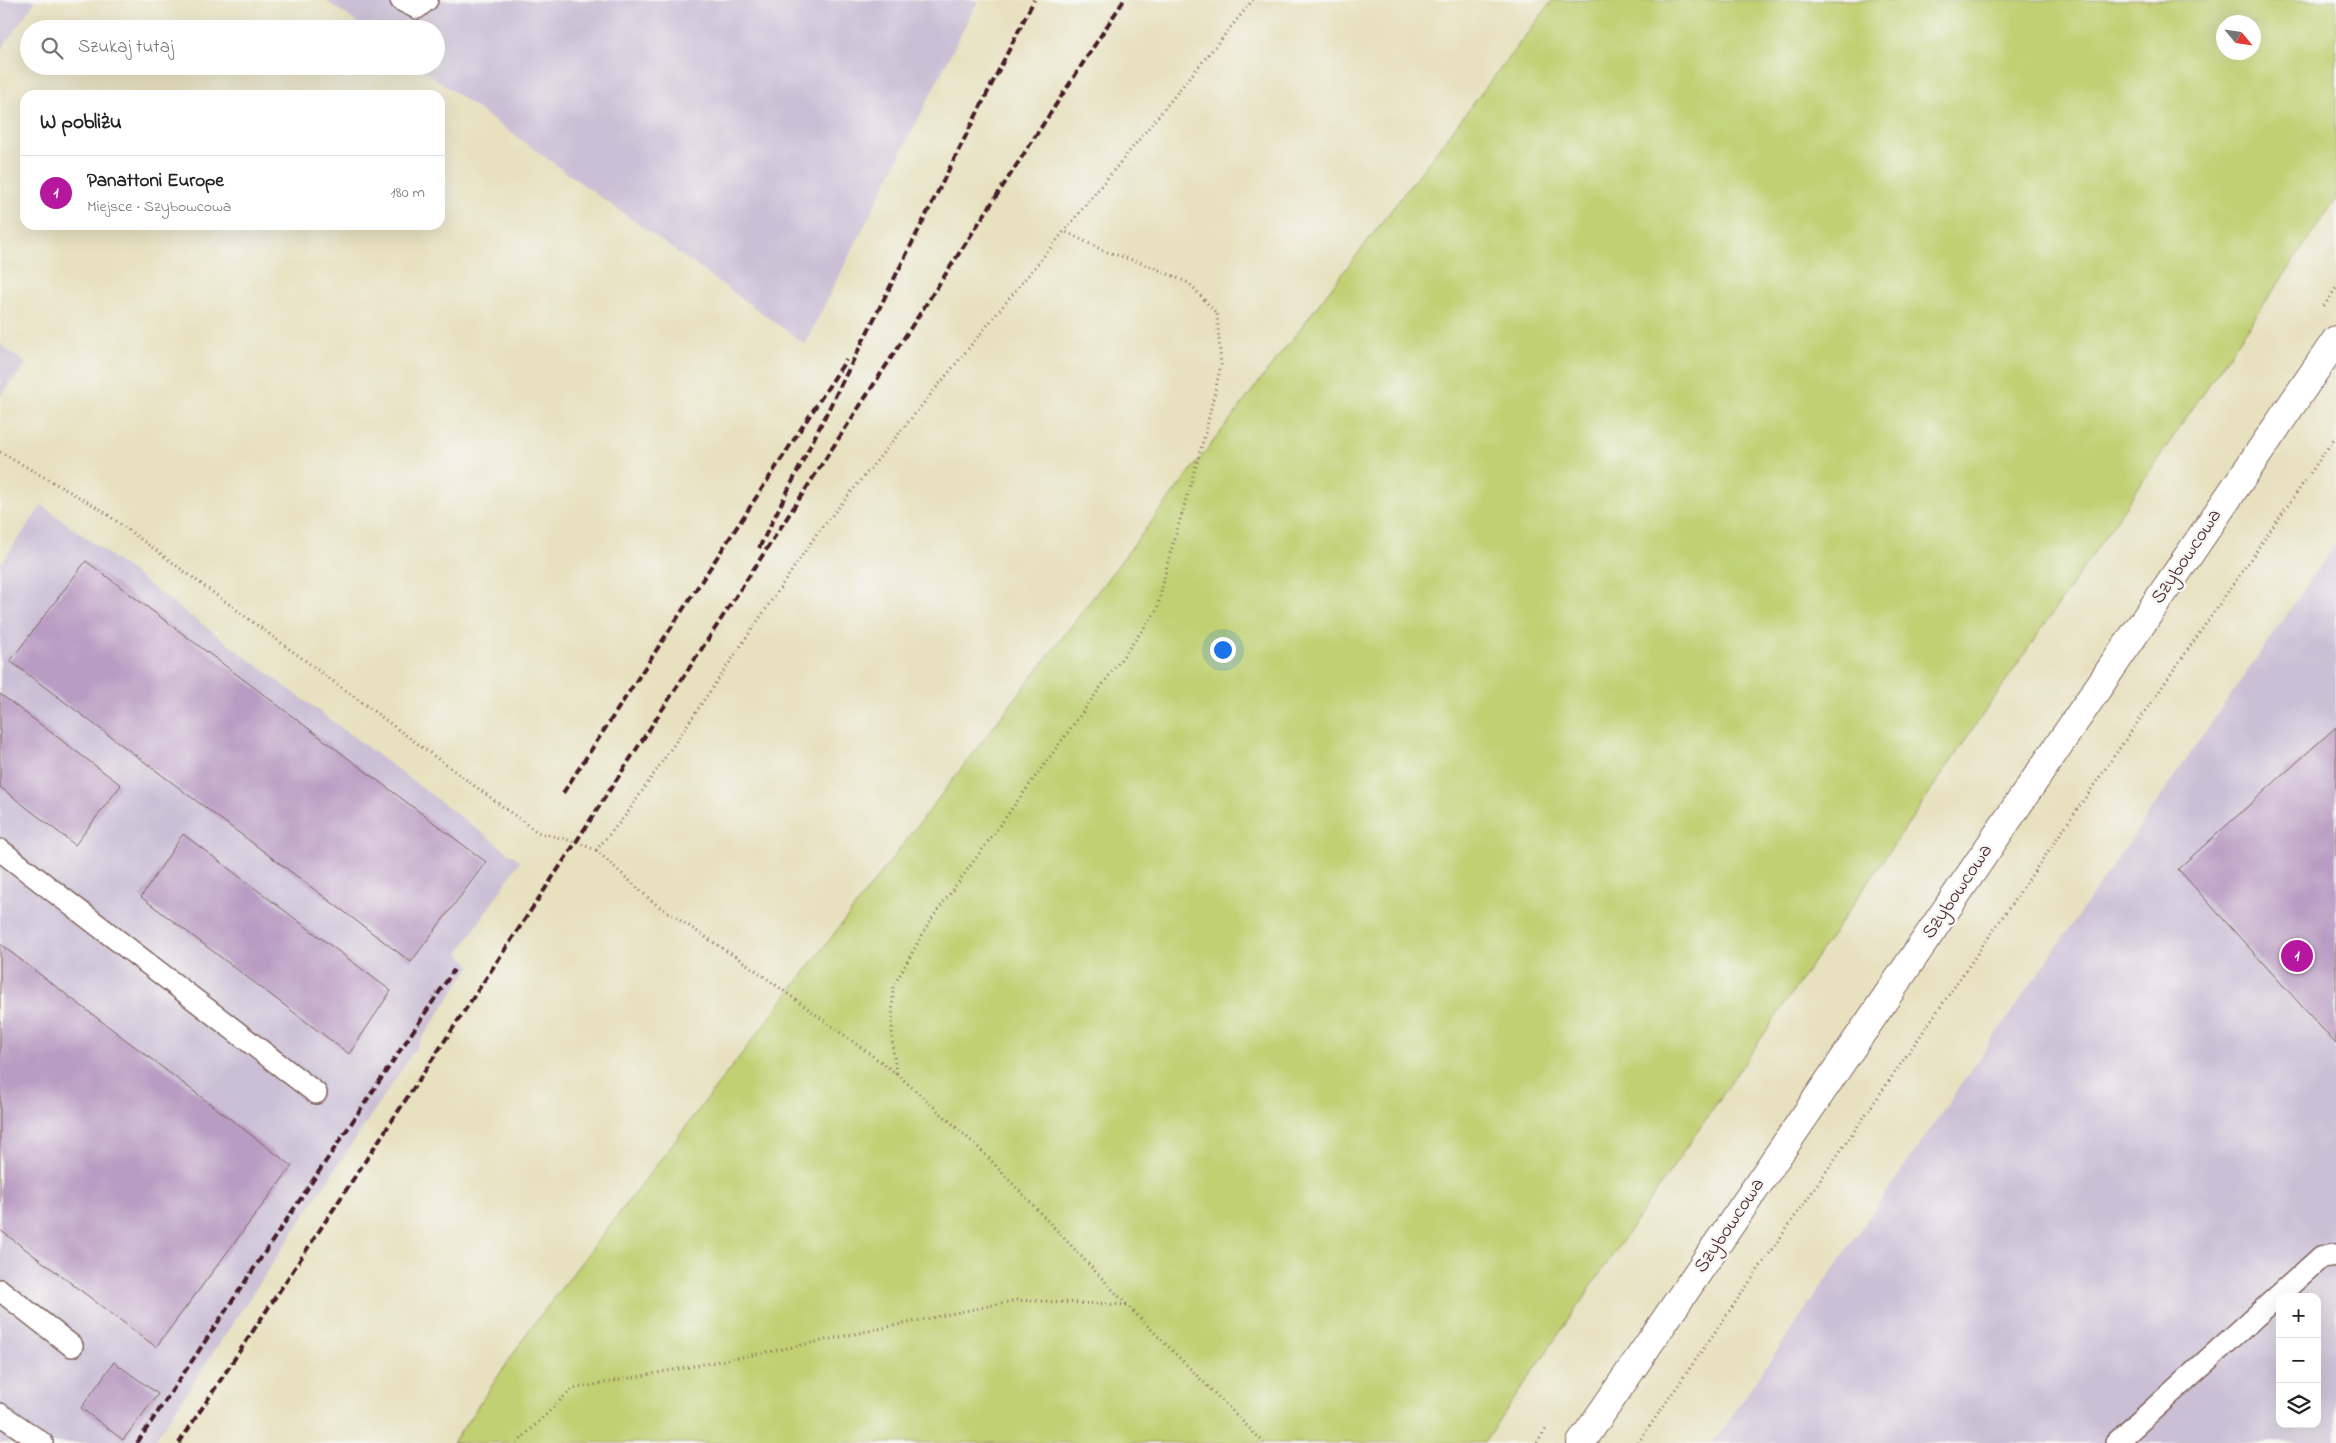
<!DOCTYPE html>
<html lang="pl">
<head>
<meta charset="utf-8">
<style>
  :root { --surface:#fff; --page:#f2f2f2; --text:#222; --muted:#767676; --line:#e0e0e0; --accent:#b5179e }
  body { margin:0; font-family:"Indie Flower",sans-serif; background:var(--page); color:var(--text) }
  .controls { position:absolute; right:15px; bottom:15px; display:grid; overflow:hidden; border-radius:10px; box-shadow:0 5px 20px #0002 }
  .controls button { width:45px; height:45px; display:grid; place-items:center; padding:0; border:0; border-bottom:1px solid var(--line); background:var(--surface); color:var(--text); font:25px sans-serif }
  .compass { position:absolute; left:2216px; top:15px; width:45px; height:45px; border-radius:50%; background:var(--surface); box-shadow:0 5px 20px #0002; rotate:119deg }
  .you { position:absolute; left:1222px; top:649px; width:18px; height:18px; margin:-12px; border:4px solid #fff; border-radius:50%; background:#1a73e8; box-shadow:0 0 0 8px #1a73e833 }
  .badge { display:grid; place-items:center; width:32px; height:32px; border-radius:50%; background:var(--accent); color:#fff; font-size:16px; font-weight:700 }
  .pin { position:absolute; translate:-50% -50%; border:2px solid #fff; box-shadow:0 1px 5px #0006 }
  .list { margin:0; padding:0; list-style:none }
  h2 { display:flex; justify-content:space-between; align-items:center; height:65px; margin:0; padding:0 20px; font-size:21px }
  h2 small { font-size:16px; font-weight:400; color:var(--muted) }
  .list li { display:grid; grid-template-columns:32px 1fr auto; gap:15px; align-items:center; box-sizing:border-box; height:75px; padding:0 20px; border-top:1px solid var(--line) }
  .list b { display:block; font-size:19px; white-space:nowrap }
  .list p { margin:0; font-size:16px; white-space:nowrap; color:var(--muted) }
  .list em { font-size:16px; font-style:normal; color:var(--muted) }
  .icon { flex:none; width:28px; height:28px; fill:none; stroke:currentColor; stroke-width:2; stroke-linecap:round; stroke-linejoin:round }
  .map { position:relative; flex:none; width:2336px; height:1443px; overflow:hidden }
  .search { position:absolute; background:var(--surface); box-shadow:0 5px 20px #0002; left:20px; top:20px; width:425px; height:55px; display:flex; align-items:center; gap:12px; box-sizing:border-box; padding:0 18px; border-radius:28px; color:var(--muted); font-size:19px }
  .panel { position:absolute; background:var(--surface); box-shadow:0 5px 20px #0002; left:20px; top:90px; width:425px; height:140px; border-radius:15px }
  .map>svg:first-child { display:block }
</style>
</head>
<body>
<div class="map">
<svg width="2336" height="1443" viewBox="0 0 2336 1443">
  <rect width="100%" height="100%" fill="#f6f6f2"/>
  <filter id="ink" filterUnits="userSpaceOnUse"><feTurbulence type="fractalNoise" baseFrequency=".02" numOctaves="2"/><feDisplacementMap in="SourceGraphic" scale="10" xChannelSelector="R" yChannelSelector="G"/><feConvolveMatrix kernelMatrix="1 2 1 2 8 2 1 2 1" color-interpolation-filters="sRGB"/></filter>
  <filter id="wash" filterUnits="userSpaceOnUse"><feTurbulence type="fractalNoise" baseFrequency=".0096" numOctaves="4" result="noise"/><feDisplacementMap in="SourceGraphic" scale="20" xChannelSelector="R" yChannelSelector="G"/><feGaussianBlur stdDeviation="1.12" result="paint"/><feColorMatrix in="noise" values="0 0 0 0 0 0 0 0 0 0 0 0 0 0 0 0 0 1.4 0 .05"/><feComposite in="paint" operator="in"/></filter>
  <g filter="url(#wash)">
    <rect width="100%" height="100%" fill="#e7e1bf"/>
    <g fill="#cbbfd5" fill-rule="evenodd">
      <path d="M0,0h36l-36,51z"/>
      <path d="M325,0h653l-173,344 -387,-278h18v-37h-70z"/>
      <path d="M0,344l26,20 -26,32z"/>
      <path d="M42,505l478,356 -61,92 12,12 -318,478h-153v-878z"/>
      <path d="M2336,543v900h-623zM2280,1297h37v127h-37z"/>
    </g>
    <path fill="#c0d072" stroke="#85784e" fill-rule="evenodd" d="M1553,0h783v199l-852,1244h-1031l77,-114zM2224,22h30v30h-30z"/>
    <g id="blocks">
      <g fill="#b99cc3">
        <path d="M86,561l400,301 -75,100 -401,-301z"/>
        <path d="M0,694l121,91 -46,60 -75,-58z"/>
        <path d="M2336,727v317l-158,-175z"/>
        <path d="M183,834l208,157 -42,63 -208,-157z"/>
        <path d="M0,944l292,222 -136,181 -156,-117z"/>
        <path d="M114,1362l44,32 -35,46 -42,-32z"/>
      </g>
    </g>
  </g>
  <g filter="url(#ink)">
    <use href="#blocks" fill-opacity="0" stroke="#81635f" stroke-width="1"/>
    <g fill="none" stroke-linecap="round" stroke-linejoin="round">
      <defs>
        <g id="lane">
          <path d="M401,0l16,8 10,-8"/>
          <path d="M0,850l316,243"/>
          <path d="M0,1290l72,56"/>
          <path d="M0,1414l42,29"/>
          <path d="M2116,1443l205,-186 15,-2"/>
        </g>
        <path id="street" d="M1581,1443l755,-1103"/>
      </defs>
      <use href="#lane" stroke="#81635f" stroke-width="24"/>
      <use href="#street" stroke="#81635f" stroke-width="30"/>
      <g stroke="#81635f" stroke-width="3" stroke-dasharray="1 4" stroke-linecap="butt">
        <path d="M2324,306l12,-18"/>
        <path d="M0,452l100,57 437,323 39,10 20,8 30,-35 190,-280 437,-535"/>
        <path d="M596,850l58,53 97,64 145,106 83,75 148,157"/>
        <path d="M896,1073l-4,-34 1,-52 37,-66 227,-311 11,-49 36,-123 17,-73 -4,-51 -28,-31 -44,-19 -41,-13 -40,-20"/>
        <path d="M517,1443l55,-54 201,-38 244,-51 110,5 137,138"/>
        <path d="M1537,1443l9,-14"/>
        <path d="M1638,1443l698,-1007"/>
      </g>
      <use href="#lane" stroke="#fff" stroke-width="21"/>
      <use href="#street" stroke="#fff" stroke-width="28"/>
      <g stroke="#4a1f2b" stroke-width="4" stroke-dasharray="8 4" stroke-linecap="butt">
        <path d="M759,548l275,-548"/>
        <path d="M563,793l283,-433"/>
        <path d="M137,1443l317,-473"/>
        <path d="M179,1443l397,-601 548,-842"/>
      </g>
    </g>
  </g>
  <g text-anchor="middle" dominant-baseline="central" stroke-width="5" stroke-linejoin="round" paint-order="stroke">
    <g font-size="20" fill="#4a1f2b" stroke="#f6f6f2">
      <text transform="translate(2187 557) rotate(-56)">Szybowcowa</text>
      <text transform="translate(1958 892) rotate(-56)">Szybowcowa</text>
      <text transform="translate(1730 1226) rotate(-56)">Szybowcowa</text>
    </g>
  </g>
</svg>
<div class="controls">
<button>+</button>
<button>−</button>
<button><svg class="icon" aria-label="layers" viewBox="0 0 24 24"><path d="M12 4l9 5-9 5-9-5zM3 14l9 5 9-5"/></svg></button>
</div>
<svg class="compass" viewBox="-18 -18 36 36"><path d="M0-13l5 13h-10z" fill="#e53935"/><path d="M0 13l5-13h-10z" fill="#767676"/></svg>
<div class="you"></div>
<div class="pin badge" style="left:2297px;top:956px">1</div>
<div class="search"><svg class="icon" aria-label="search" viewBox="0 0 24 24"><circle cx="10" cy="10" r="6"/><path d="M15 15l6 6"/></svg>Szukaj tutaj</div>
<section class="panel">
<h2>W pobliżu<small></small></h2>
<ul class="list">
<li><span class="badge">1</span><div><b>Panattoni Europe</b><p>Miejsce · Szybowcowa</p></div><em>180 m</em></li>
</ul>
</section>
</div>
</body>
</html>
